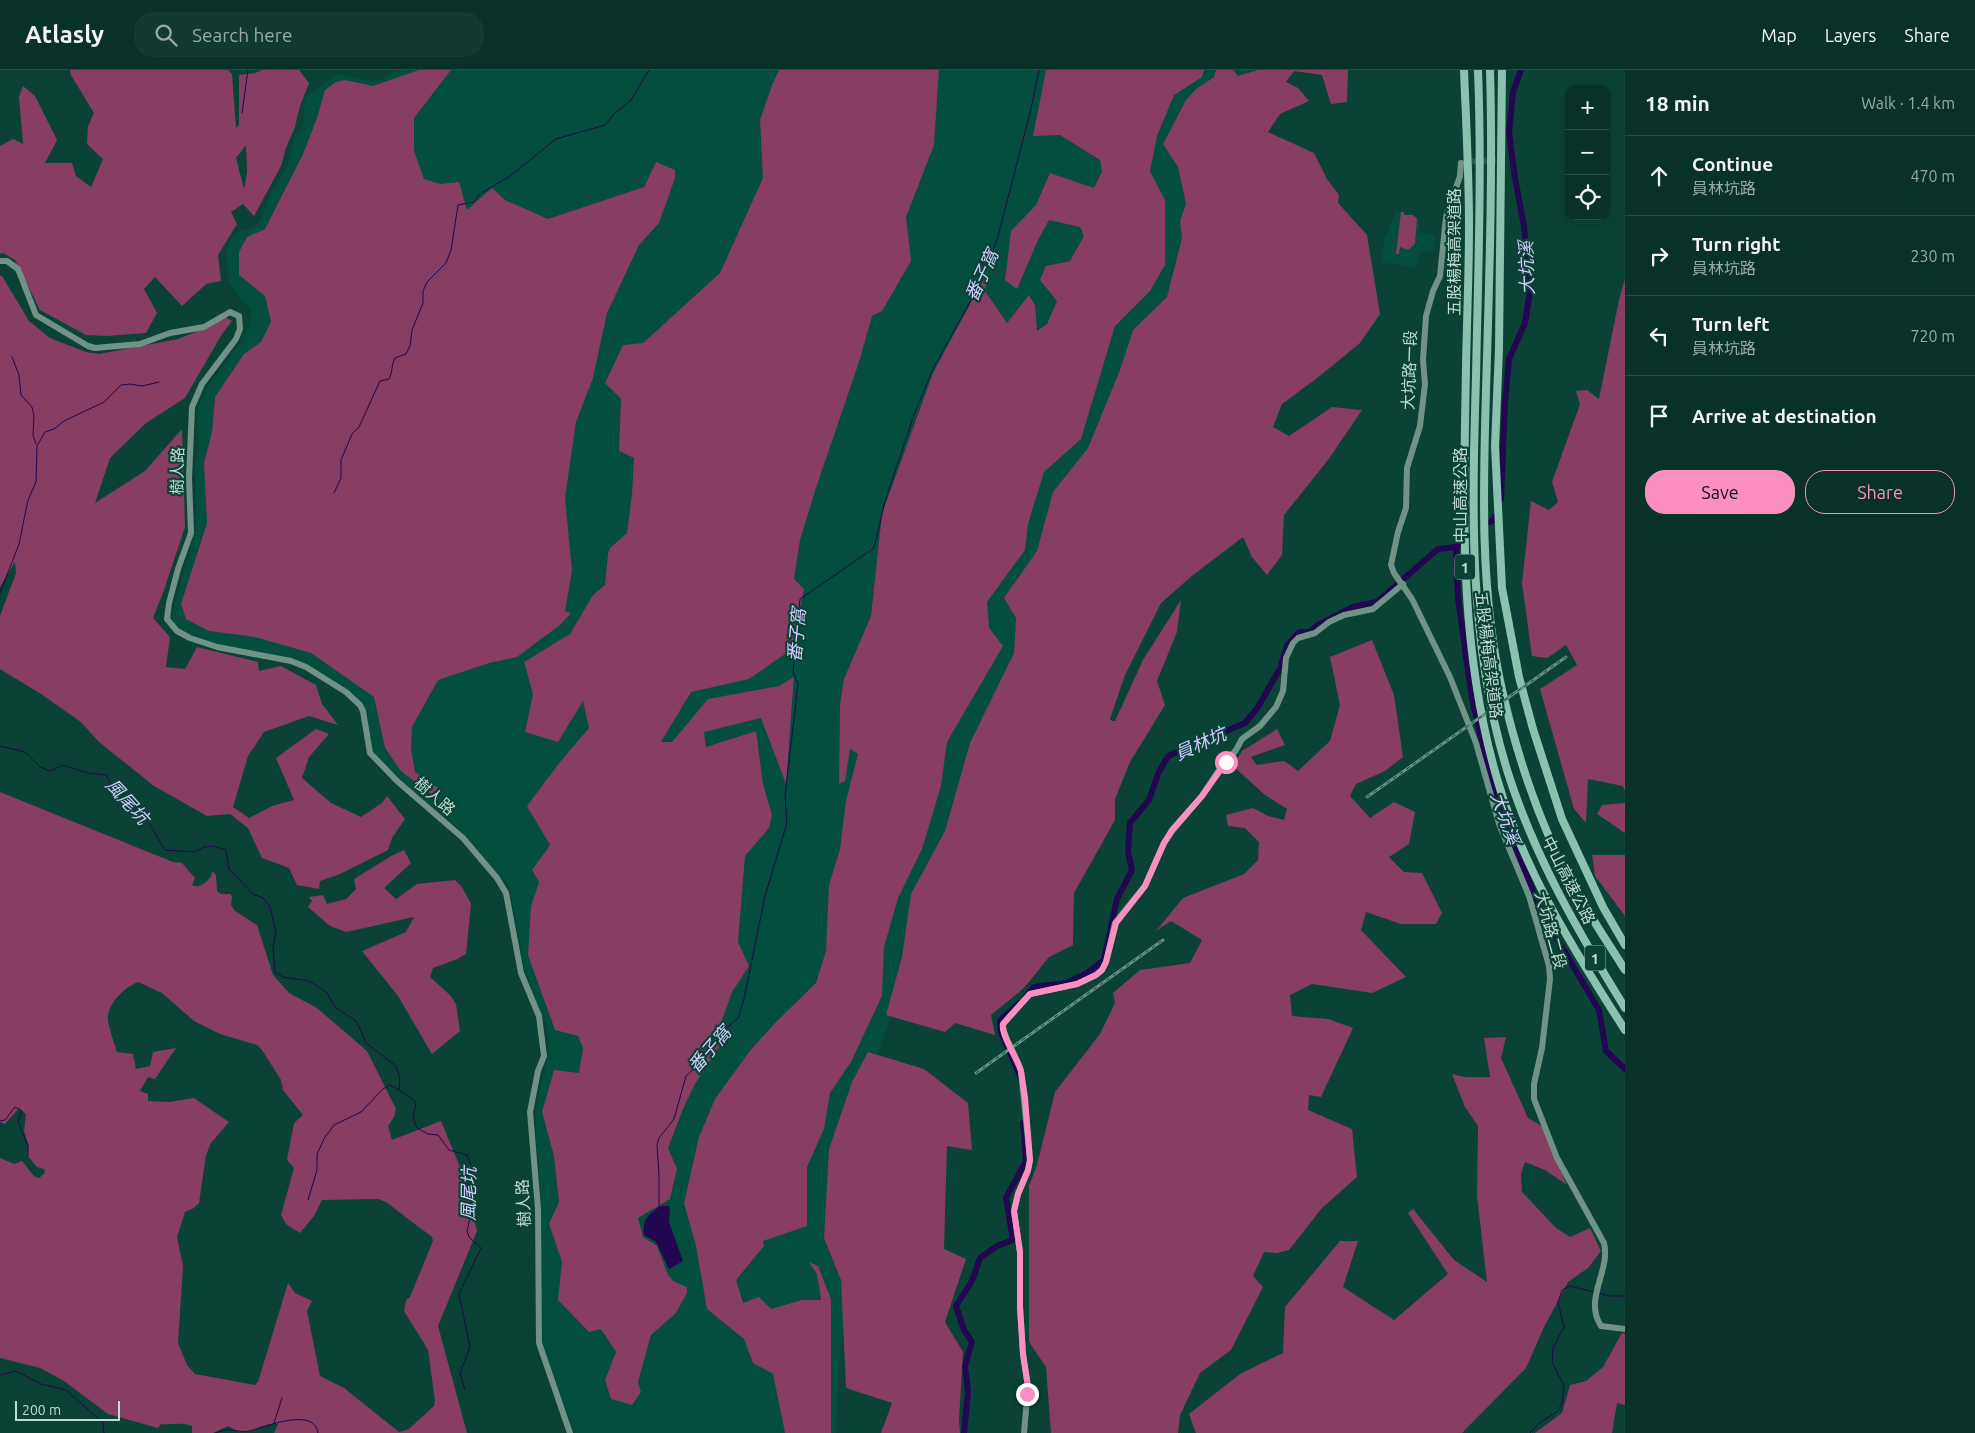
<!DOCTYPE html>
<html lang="en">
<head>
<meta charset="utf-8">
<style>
  :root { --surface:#083228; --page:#113a30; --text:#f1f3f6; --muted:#98aaa8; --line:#294d45; --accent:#fc8fc2 }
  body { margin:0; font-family:Ubuntu,"Noto Sans TC",sans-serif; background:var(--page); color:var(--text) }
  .controls { position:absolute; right:15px; top:15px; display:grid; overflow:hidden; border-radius:10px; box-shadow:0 2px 8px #0003 }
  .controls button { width:45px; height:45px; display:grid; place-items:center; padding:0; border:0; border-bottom:1px solid var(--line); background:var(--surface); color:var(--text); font:25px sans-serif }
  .scale { position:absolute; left:15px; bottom:12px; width:105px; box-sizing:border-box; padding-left:5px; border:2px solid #c0dbd1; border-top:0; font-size:14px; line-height:18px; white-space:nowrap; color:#c0dbd1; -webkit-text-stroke:4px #0a4335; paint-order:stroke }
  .stop { position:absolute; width:15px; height:15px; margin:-11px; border:4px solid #fc8fc2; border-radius:50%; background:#fff }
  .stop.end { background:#fc8fc2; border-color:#fff; box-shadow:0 1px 5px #0008 }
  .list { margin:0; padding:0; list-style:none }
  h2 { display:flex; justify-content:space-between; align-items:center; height:65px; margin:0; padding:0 20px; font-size:21px }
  h2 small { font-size:16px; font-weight:400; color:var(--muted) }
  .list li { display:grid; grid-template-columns:32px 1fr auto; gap:15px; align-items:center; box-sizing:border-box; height:80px; padding:0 20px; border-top:1px solid var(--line) }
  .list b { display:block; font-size:19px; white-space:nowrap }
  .list p { margin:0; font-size:16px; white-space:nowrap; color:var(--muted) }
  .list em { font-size:16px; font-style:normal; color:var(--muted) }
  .actions { display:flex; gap:10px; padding:15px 20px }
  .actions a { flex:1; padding:11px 0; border:1px solid var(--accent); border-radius:20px; text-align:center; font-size:18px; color:var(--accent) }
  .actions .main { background:var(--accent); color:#111 }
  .icon { flex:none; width:28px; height:28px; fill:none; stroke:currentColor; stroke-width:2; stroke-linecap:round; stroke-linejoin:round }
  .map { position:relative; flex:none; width:1625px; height:1363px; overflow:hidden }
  header { display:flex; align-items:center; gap:30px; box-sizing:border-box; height:70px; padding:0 25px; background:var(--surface); border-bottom:1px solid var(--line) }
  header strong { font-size:24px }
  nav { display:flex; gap:28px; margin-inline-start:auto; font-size:18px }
  .search { width:350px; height:45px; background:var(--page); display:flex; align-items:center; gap:12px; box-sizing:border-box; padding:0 18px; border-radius:20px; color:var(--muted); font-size:19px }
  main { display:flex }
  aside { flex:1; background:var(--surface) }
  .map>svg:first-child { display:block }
</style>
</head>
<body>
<header>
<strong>Atlasly</strong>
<div class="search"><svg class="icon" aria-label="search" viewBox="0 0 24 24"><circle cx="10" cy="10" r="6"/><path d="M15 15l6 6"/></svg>Search here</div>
<nav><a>Map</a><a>Layers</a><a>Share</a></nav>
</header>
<main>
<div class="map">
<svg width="1625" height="1363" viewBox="0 0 1625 1363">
  <rect width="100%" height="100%" fill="#0a4335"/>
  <g fill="#044e3d">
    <path d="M395,0h860l-73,223 -145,323 -41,97 -126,364 -31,286 -3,70h-261l-32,-85 -3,-157 -5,-69 2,-21 12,-50v-11l-3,-14 -21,-55 -14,-78 -5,-11 -48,-54 -74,-62 -11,-12 -7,-43 -10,-14 -39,-27 -114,-29 -22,-11 -7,-8 -2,-7 24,-86 -1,-60 4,-21 -1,-39 9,-21 34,-46 9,-17 1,-16 -11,-11 -11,-16 -3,-32 6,-13 9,-7 12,-2 7,-7 10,-26 17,-28 6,-26 10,-16 2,-27 27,-21 8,-3 29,8 14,-3z"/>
    <path d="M1396,140l23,7v16l16,2 -2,17 -13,-2 -3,18 -36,-6 3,-24 5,-8 1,-8h3z"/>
  </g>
  <g fill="#883d62" fill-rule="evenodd">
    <path d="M70,0h158l4,4 4,54 3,-3v-50l16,-2 7,-3h37l10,13 -9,23 -5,21 -9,21 -5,18 -27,50 -11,-12 -12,8 6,12 -19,31 3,26 -15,3 -24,22 -27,-29 -11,12 13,24 -11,20 -39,3 -21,-1 -46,-25 -25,-50 -12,-7 -3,1v-108l13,-7 10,5 -4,-47 4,-11 12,10 22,44 -12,23h27l4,13 15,11 12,-28 -16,-15 1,-18 6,-13 -23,-38zM246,75l1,28 -3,16 -8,-31z"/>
    <path d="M419,0h32l-37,48v33l10,28 16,5 19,-2 8,28 25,-22 13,12 43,19 96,-32 12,-25 19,8v8l-16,45 -20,22 -32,68 -14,65 -17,44 -11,76 7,73 -7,40 6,2 -11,12 -43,32 -28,6 -51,17 -26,47 -1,21 4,24 23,16 -3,9 -34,-26 -16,-23 -11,-51 -63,-44 -56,-16 -46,-6 -23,-12 -5,-15 26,-81 -3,-60 8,-31 3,-35 29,-43 17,-12 10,-20 -6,-26 -26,-21v-23l8,-15 18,-8 38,-75 14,-36 8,-28 11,-8 9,-2 28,6z"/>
    <path d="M779,0h160l-5,75 -28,72 5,44 -29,50 -10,5 -13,46 -42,123 -17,55 -6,39 10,10 -13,61 -42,29 -58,13 -30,50h11l36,-43 71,-13 15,-9 -8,107 -25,-66 -57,14 2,15 50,-16 7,53 9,31 -3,13 -24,28 -7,86 11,24 -17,26 -13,37 3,13 -27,42 -12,25 -15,39 9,21 -7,30 -32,19 5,19 14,9 11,29 5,6 14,6v6l-11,20 -25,22 -13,47 3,10 -9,13 -21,-6 -6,-19 11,-28 -15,-23 -12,3 -31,-32 4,-38 -13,-38 10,-22 -5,-46 -12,-44 12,-42 25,3 4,-25 -5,-12 -23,-6 -27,-75 3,-49 8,-24 -7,-12 18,-25 -23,-39 33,-44 29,-34 -6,-27 -25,41 -33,-10 8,-38 -9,-32 46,-28 23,-39 12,-10 3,-31 2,-6 17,-15 5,-39 2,-36 -15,-7 2,-52 -16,-16 18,-38 20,-2 77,-70 43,-95 -3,-58 12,-35z"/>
    <path d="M1046,0h158l-2,7 -28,18 -17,41 -7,35 15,29v65l-15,26 -35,35 -34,113 -37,33 -16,52 -3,26 -38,52 2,26 14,18 -56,96 -6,44 -19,63 -24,49 -14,49 -2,49 -31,66 -21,31 -6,36 -17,38v59l-44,15 1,5 -28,34 7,23 16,-6 12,12 31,-9h19l-4,-26 -8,-12 9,4 13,33v134h-46l-12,-59 -20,-11 -9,-24 -37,-30 -11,-63 -12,-43 15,-66 16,-38 34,-47 26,-29 41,-40 10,-32 3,-66 11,-36 6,-48 12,-47 -8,-5 -5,32 -6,3 1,-80 4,-25 27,-63 11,-102 51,-141 55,-102 -3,20 22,32 22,-28 6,10 2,26 10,-7 10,-23 -17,-21 6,-14 24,-5 14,-25 -4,-9 -31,-7 -11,20 -21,49 -12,-9 6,-49 25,-26 14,-32 44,15 8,-16 -2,-12 -40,-25 -27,1z"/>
    <path d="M1216,0h17l5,6 20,-6h90l-1,32 -16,2 -9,-29 -28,-4 -8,11 12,6 11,13 -29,13 -12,18 46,21 13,26 12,16 -1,8 29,32 13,79 -20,29 -44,36 -34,25 -9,23 16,9 43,-29 30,3 -34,50 -44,55 -2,40 -15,20 -15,-18 -9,-20 -50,38 -32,28 -36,72 -15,44 2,2h3l28,-61 38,-60 -4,32 -20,49 8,24 -35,57 -15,37v21l-41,73 -1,52 -24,12 -25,31 -33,27 4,20 -40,-12 -10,9 -59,-17 16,-58 9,-63 34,-63 25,-88 44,-90 2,-35 -12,-20 33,-47 16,-59 35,-44 32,-78 13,-40 34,-33 15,-59 -2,-17 6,-17 -8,-37 -15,-23 23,-44 10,-11 18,-12z"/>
    <path d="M1401,142h3v3h9l4,4 -2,25 -7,6 -8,-3 -1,7h-3z"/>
    <path d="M0,206h2l27,45 21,17 36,14 13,2 79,-15 33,-13 14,-9 7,4 -10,13 -37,64 -39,25 -36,35 -15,45 50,-32 37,-42 3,98 -21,63 -11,28 17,19 -4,30 19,2 12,-22 61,15 1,9 22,-5 35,19 6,19 16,21 -29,-9 -45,16 -16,24 -15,51 16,11 23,-12 22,-6 -18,-42 40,-29 13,5 -20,23 -7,21 29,25 30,14 21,-14 5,-7 18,23 -13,19 -4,12 -48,24 -20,7 -1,8 -22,-4 -8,-17 -27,-10 -14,-30 -18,-14 -23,2 -53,-30 -55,-44 -18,-20 -40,-28 -41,-25v-53l16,-43 -1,-11 -15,25z"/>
    <path d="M1625,209v512l-2,-5 -35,-7 -2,44 -12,-14 -34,-120 37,-24 -11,-20 -19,13 -15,-2 -10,-73 9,-82 18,9 9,-8 -6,-20 28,-78 -4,-13 11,-1 12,9 20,-99z"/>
    <path d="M1372,570l22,55 9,62 -18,14 -29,13 -6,12 20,22 24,-16 21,10 -6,32 -20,13 15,15 18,1 20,40 -6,11h-35l-35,-12 -5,18 45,47 -34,16 -60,-9 -22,11 2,21 36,3 25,9 -32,69 -12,-2 -1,15 44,19 5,48 -35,31 -33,42 -12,3 -13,-1 -11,24 10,11 -32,63 -31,23 -20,42 -2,18h-127l-5,-66 -17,-25v-156l8,-21 18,-73 45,-58 15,-31 -2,-10 27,-23 50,-7 12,-23 -31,-19 -15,10 27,-33 61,-24 14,-14 1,-18 -14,-14 -17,-2 -2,-11 27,-7 15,8 16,4 3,-11 -22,-14 -32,-29 9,-15 35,-22 8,16 -34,12 6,8 27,-4 14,10 32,-30 10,-36 -10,-48z"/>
    <path d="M0,722l173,70 9,1 13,15 -3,7c8,4 14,-3 19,-8l1,-6 4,4 1,16 4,3h9l2,2 -1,9 4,6 22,14 16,50 16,18 28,15 50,43 29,58 -2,8 -6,9 4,14 49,-19 24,58 12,52 -39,95 29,107h-193l4,-9c-13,-2 -24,9 -38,8 -4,-1 -8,-4 -12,-6l-15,7h-21v-7c-11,-4 -20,-1 -31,-2l-3,4 -50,-14 -44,-33 -24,-13 -40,-10v-200l14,6 8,-3 12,15 5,2 6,-5 -1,-4 -7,-2 -10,-12 2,-9 -5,-15 2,-17 -7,-6 -14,16 -5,-2zM138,912l24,11 32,28 26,13 37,11 5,5 19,30 2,10 20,25 -9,8 -7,37 7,8 -13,47 5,9 14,9 14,-17 8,-16 56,-1 8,3 46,35 1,4 -23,56 -4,3 -2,11 24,39 7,51 -1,5 -25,23 -10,3 -55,-44 -24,-12 -13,-65 5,-10 -17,-8 -7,-10 -30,99 -3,3 -60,-11 -8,-9 -9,-22 5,-77 -6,-29 8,-25 9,-4 5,-5 7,-48 5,-12 18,-21 -35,-24 -25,4 -21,-1v-7l-8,-3 8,-14 7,2 21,-31 -23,4 -3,14 -14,3 -3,-15 -16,-2c-3,-10 -7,-20 -9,-31 -2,-17 17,-34 30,-39z"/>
    <path d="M1625,733v30l-28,-19 5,-9z"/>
    <path d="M404,780l7,13 -27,25 12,11 21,-15 38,-4 7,7 9,17 -5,50 -9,5 -24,9 -3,9 20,18 6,9 4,27 -28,23 -34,-58 -36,-45 44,-19 8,-15 -68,15 -16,-6 -22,-19 4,-6 -3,-4 14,-2 4,9 19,-5 10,-10 -2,-10 37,-23z"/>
    <path d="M1592,785h33v61l-30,-40z"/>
    <path d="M1506,967l-5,21 27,60 14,8 25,59 -22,-15 -20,-8 -4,12 1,18 34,36 14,9 20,-9 11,23 -13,17 -20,14 -24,45 -18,41 -64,65h-266l-7,-19 51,-40 43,-21 2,-46 55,-66h18l-15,46 51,33 54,-46 -40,-61 5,-4 41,51 33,22 -10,-86 1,-70 -13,-19 -13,-33 13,3h25l-6,-39z"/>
    <path d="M868,982l56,17 44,34 4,47 -25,-4 -3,103 22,10 -21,63 18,30 -4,68 1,13h-79l11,-30 -46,-15 -5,-108 -17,-42 5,-89 23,-67z"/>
    <path d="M1622,1263l3,1v71l-8,-2 -5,30h-77l27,-20 8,-28 16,-4 17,-14z"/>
  </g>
  <path fill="#22064f" d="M660,1136h10l-1,16 14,39 -14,8 -13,-27 -12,-7c-2,-17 4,-19 16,-29z"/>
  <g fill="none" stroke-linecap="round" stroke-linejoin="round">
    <g stroke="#22064f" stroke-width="1">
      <path d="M242,43l6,-43"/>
      <path d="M12,287l7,18 2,20 11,12 2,9 -1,19 3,9"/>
      <path d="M334,423l7,-15v-18l11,-26 7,-7 21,-46 9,-2c4,-8 2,-14 6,-21l11,-4 4,-8 2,-16 11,-27v-12l4,-9 19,-19 5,-13 7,-45 16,-3 6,-8 30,-18 46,-37 49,-14 9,-11 17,-14 18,-30"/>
      <path d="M0,523l19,-49 9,-44 8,-18 1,-36 8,-14 9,-3 10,-8 40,-19 17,-17 9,-1 12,2 17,-4"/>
      <path d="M0,676l25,6 15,15 10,4 13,-6 25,8 18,2 9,16 20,16 11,11 19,32 30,2 9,-5 9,-1 13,4 3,19 24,25 10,4 7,9 6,25 -3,15 2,25 8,5 26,4 18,12 8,14 22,15 9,21 30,23 4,12 -1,12 12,8 5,5 -3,14 4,11 11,6 10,1 11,15 18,5 5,13 -2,14 1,32 -4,17 2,6 12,11 -22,46 11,53 -10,26 5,17"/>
      <path d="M0,1051l5,-1 10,-13 7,4 -4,11 10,24v10"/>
      <path d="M308,1130l9,-30v-16l8,-17 9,-12 27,-13 22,-23 7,-4 8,4"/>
      <path d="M659,1137v-31l-2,-32 2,-6 15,-19 12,-43 16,-15 7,-18 29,-25 6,-19 21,-103 22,-73 -2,-27 13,-112 -5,-12 7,-73 74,-51 11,-47 30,-89 18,-43 49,-89 15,-40 34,-131 8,-39"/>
      <path d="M1598,1223l11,3h16"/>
      <path d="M0,1305l16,-4 25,13 25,6 37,33 1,10"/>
      <path d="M274,1353l8,-25"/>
      <path d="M215,1363c4,-1 8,-3 11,-3 8,-1 16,3 23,1 16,-4 66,-25 69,2"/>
      <path d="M1530,1363l8,-9 20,-13 4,-8 2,-17 -12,-24 1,-14 11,-21 -6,-25 4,-12 7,-4 26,6"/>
    </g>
    <g stroke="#22064f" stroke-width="6">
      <path d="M1501,429l4,-95 4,-45 16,-36 5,-32 -6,-65 -9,-48 -6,-46 4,-40 8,-22"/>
      <path d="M1490,452l3,-2 5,-9"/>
      <path d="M1456,477l2,51 14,101 13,55 24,78 34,83 56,95 7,41 19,18"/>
      <path d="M1281,595l6,-19 12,-14h10l9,-7 35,-18 24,-5 61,-53 18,-2 5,-3"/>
      <path d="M1026,926l8,-9 33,-4 20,-10 17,-13 13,-61 15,-29 -4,-18 2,-29 19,-23 9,-26 10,-18 77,-33 13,-16 21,-37"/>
      <path d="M1019,933l-19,18 1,11 19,44"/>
      <path d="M964,1363l4,-41 -3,-26 7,-24 -8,-12 -8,-24 16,-25 8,-23 17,-12 16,-6 -7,-42 20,-37 -3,-38"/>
    </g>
    <path stroke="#255a4c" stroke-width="6" stroke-dasharray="6 3" stroke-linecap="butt" d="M1463,92l36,-2"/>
    <g stroke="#719387" stroke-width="6">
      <path d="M1461,93l-1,13 -14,41 -6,59 -7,15 -7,25 -3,44 2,24 -5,42 -13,42 -1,40 -8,24 -7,33 3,8 18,26 38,78 26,66 23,81 30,72 20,70 1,13 -8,69 -8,36v15l23,59 47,85c7,28 -21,56 -3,83l24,3"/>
      <path d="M0,191h7l11,8 18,46 52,31 7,2 45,-4 30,-11 34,-6 26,-15 9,4 1,13 -4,10 -34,45 -10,23 -3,71 2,55 -13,36 -9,34 -2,16 10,12 13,7 27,9 74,14 15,6 40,25 14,13 3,6 7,42 27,28 66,57 34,40 9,15 15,80 18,43 5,40 -6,15 -8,41 8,97 1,134 31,90"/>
      <path d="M1024,1363l4,-46 -5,-33 -3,-47v-55l-6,-41 4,-17 10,-23 2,-11 -9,-89c-3,-13 -20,-37 -18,-47l27,-30 47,-10 19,-9 6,-5 4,-8 9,-39 30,-37 19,-43 9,-13 29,-34 15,-23 19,-23 6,-11 18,-13 16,-19 7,-16 3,-33 7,-15 5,-5 17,-5 14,-11 15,-7 29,-6 30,-25"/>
    </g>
    <g stroke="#8bc1af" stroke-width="8">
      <path d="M1464,0c2,52 5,103 5,155 0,47 -2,93 -3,140 -2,141 -9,280 32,417 26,89 77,170 127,248"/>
      <path d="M1478,0c4,102 0,205 -2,307 -4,132 -8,269 32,396 27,85 71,160 117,235"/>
      <path d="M1490,0c3,107 -1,215 -4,322 -3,99 -6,200 16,298 15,65 37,133 69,192 16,30 36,59 54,88"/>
      <path d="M1502,0l-3,279 -4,97 7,142 17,89 14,52 29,90 41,88 22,38"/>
    </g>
    <defs>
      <g id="rail">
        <path d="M1367,727l199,-140"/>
        <path d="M976,1003l187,-133"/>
      </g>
    </defs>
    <use href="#rail" stroke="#689185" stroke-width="3"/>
    <use href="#rail" stroke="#0a4335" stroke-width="1" stroke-dasharray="4" stroke-linecap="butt"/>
  </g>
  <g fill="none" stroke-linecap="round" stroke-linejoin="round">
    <path stroke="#fc8fc2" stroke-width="6" d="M1027,1324l1,-7 -5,-33 -3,-47v-55l-6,-41 4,-17 10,-24 2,-10 -5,-62 -4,-27c-4,-13 -20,-36 -18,-47l27,-30 47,-10 19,-9 6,-5 4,-8 10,-39 29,-37 19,-43 8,-13 30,-34 24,-34"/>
  </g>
  <g text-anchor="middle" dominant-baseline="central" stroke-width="4.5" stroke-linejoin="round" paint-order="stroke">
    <g fill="#0a4335" stroke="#89ada2" stroke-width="1">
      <rect x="1455" y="484.5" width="20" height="25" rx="4"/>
      <rect x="1585" y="875.5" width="20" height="25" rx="4"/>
    </g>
    <g font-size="15" font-weight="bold" fill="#c0dbd1">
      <text x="1465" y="497">1</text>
      <text x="1595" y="888">1</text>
    </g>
    <g font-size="16" fill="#c0dbd1" stroke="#0a4335">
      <text transform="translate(1454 182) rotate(-90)">五股楊梅高架道路</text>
      <text transform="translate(1409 300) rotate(-88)">大坑路一段</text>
      <text transform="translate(177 401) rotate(-89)">樹人路</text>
      <text transform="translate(1460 425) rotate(-90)">中山高速公路</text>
      <text transform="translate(1489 585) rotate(83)">五股楊梅高架道路</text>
      <text transform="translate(435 726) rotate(41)">樹人路</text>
      <text transform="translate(1569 810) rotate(63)">中山高速公路</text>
      <text transform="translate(1551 860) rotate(75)">大坑路二段</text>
      <text transform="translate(523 1133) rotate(-93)">樹人路</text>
    </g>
    <g font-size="18" font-style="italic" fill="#d2cbfe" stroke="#0a4335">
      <text transform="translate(1526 198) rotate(-92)">大坑溪</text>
      <text transform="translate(981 205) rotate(-65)">番子窩</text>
      <text transform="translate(796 565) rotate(-85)">番子窩</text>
      <text transform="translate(1200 673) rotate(-24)">員林坑</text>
      <text transform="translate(128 731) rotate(48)">風尾坑</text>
      <text transform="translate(1506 748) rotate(71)">大坑溪</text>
      <text transform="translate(709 979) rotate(-49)">番子窩</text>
      <text transform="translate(468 1124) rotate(-89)">風尾坑</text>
    </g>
  </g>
</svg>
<div class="controls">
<button>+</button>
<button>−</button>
<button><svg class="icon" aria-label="locate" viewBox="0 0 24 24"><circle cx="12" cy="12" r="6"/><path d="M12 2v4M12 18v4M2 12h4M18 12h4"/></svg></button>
</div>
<div class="scale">200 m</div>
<div class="stop" style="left:1226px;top:692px"></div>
<div class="stop end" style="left:1027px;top:1324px"></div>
</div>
<aside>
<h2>18 min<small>Walk · 1.4 km</small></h2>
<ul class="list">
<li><svg class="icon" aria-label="ahead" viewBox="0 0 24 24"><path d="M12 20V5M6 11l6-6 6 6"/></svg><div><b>Continue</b><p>員林坑路</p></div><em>470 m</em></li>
<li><svg class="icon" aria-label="right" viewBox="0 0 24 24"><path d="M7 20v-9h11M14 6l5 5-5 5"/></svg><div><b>Turn right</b><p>員林坑路</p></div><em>230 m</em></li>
<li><svg class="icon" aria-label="left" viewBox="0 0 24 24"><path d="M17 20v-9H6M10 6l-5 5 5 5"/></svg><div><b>Turn left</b><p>員林坑路</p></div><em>720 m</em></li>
<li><svg class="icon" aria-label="arrive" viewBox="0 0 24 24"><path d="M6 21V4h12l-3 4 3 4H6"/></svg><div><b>Arrive at destination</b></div></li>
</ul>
<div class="actions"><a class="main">Save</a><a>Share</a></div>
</aside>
</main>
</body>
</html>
